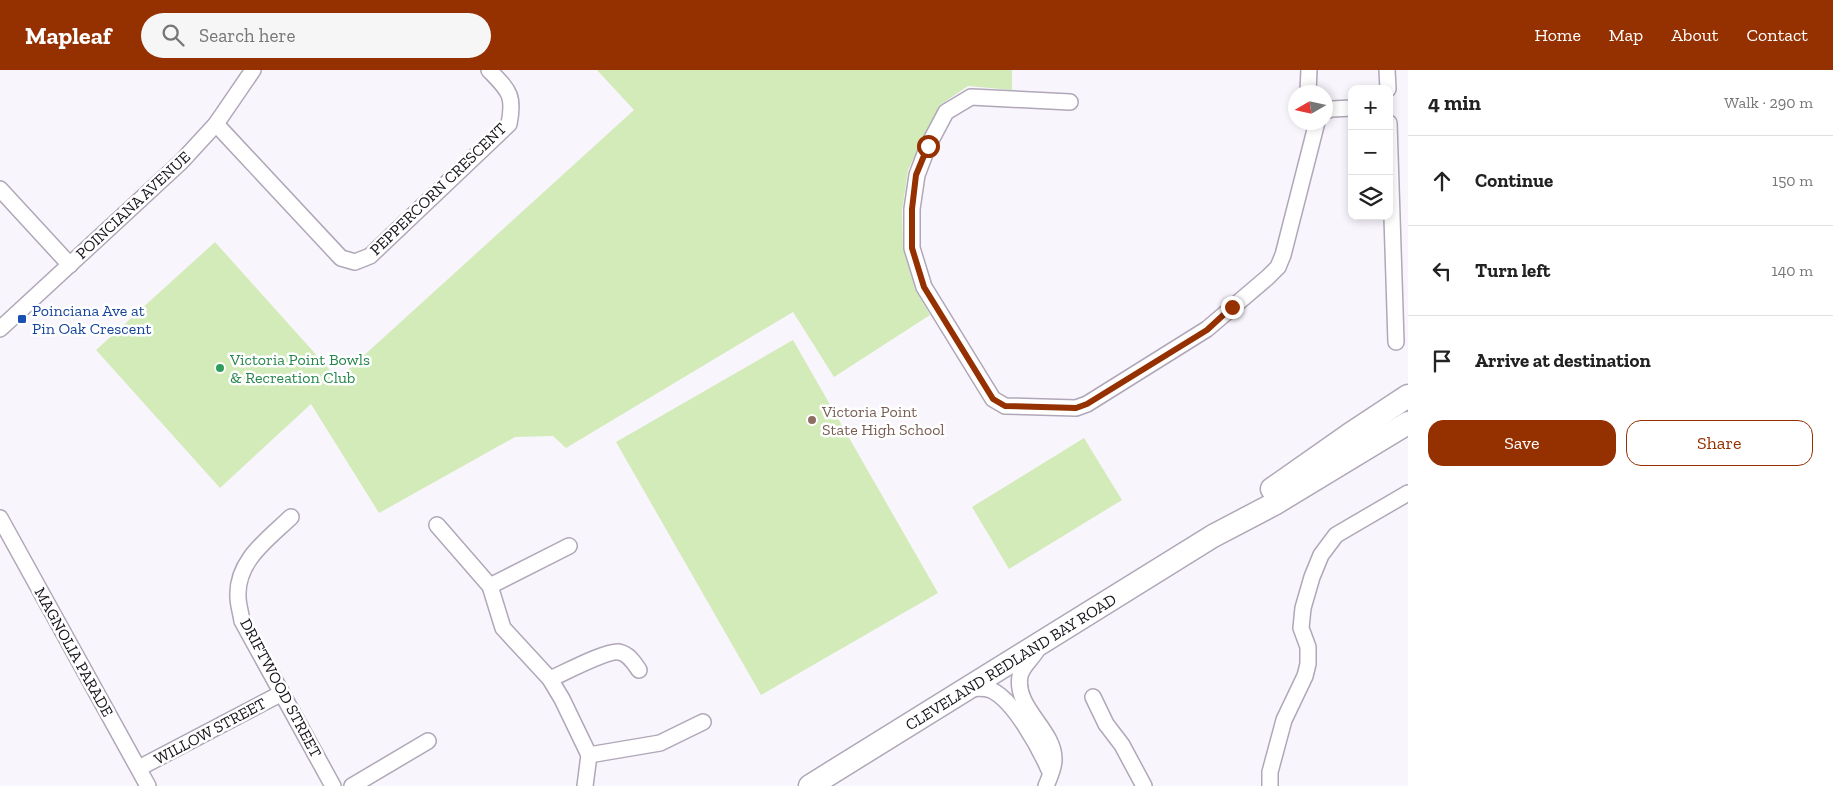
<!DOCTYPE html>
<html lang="en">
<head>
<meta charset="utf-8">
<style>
  :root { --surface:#fff; --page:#f6f6f6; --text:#222; --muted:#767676; --line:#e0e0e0; --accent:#953000 }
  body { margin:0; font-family:"Zilla Slab",serif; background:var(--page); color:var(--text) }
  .controls { position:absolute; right:15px; top:15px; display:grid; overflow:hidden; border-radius:10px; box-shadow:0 2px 8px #0003 }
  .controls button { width:45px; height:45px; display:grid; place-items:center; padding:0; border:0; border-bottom:1px solid var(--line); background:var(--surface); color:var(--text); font:25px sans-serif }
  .compass { position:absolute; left:1288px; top:15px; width:45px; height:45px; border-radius:50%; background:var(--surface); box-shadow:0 2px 8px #0003; rotate:261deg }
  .stop { position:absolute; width:15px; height:15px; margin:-11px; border:4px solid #953000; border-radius:50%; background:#fff }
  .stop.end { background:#953000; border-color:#fff; box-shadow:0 1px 5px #0008 }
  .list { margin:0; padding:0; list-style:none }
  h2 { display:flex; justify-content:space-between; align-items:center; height:65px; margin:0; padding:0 20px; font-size:21px }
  h2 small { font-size:16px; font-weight:400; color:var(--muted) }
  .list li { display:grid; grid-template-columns:32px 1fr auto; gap:15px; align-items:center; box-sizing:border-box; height:90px; padding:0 20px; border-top:1px solid var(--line) }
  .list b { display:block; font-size:19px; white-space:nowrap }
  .list em { font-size:16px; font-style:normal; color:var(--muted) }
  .actions { display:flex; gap:10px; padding:15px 20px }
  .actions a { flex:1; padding:11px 0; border:1px solid var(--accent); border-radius:15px; text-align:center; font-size:18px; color:var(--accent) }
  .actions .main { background:var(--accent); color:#fff }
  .icon { flex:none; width:28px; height:28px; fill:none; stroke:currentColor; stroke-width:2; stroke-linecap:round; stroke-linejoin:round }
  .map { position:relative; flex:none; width:1408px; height:716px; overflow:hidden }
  header { display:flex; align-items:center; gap:30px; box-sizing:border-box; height:70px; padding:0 25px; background:var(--accent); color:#fff }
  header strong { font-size:24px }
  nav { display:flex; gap:28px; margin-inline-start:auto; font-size:18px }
  .search { width:350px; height:45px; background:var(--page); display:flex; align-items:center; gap:12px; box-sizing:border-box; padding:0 18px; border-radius:28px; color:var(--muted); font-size:19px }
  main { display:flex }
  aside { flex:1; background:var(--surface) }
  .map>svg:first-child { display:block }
</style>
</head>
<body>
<header>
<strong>Mapleaf</strong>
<div class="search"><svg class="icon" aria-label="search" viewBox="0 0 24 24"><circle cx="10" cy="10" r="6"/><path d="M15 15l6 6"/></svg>Search here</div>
<nav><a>Home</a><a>Map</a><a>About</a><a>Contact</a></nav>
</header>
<main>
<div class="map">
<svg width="1408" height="716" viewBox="0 0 1408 716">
  <rect width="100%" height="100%" fill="#f9f5fd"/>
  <g fill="#d3ebb9">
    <path d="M597,0h415v20l-44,-4 -28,19 -32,65 -6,41 1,37 12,41 15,26 -96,62 -41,-65 -227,136 -13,-12 -38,1 -136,76 -68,-109 -91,84 -124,-138 119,-108 123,137 296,-269z"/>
    <path d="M793,270l145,253 -177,102 -145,-253z"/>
    <path d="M1084,368l38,62 -113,69 -37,-62z"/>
  </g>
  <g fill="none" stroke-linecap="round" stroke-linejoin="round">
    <defs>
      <g id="minor">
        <path d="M1387,0l1,19"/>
        <path d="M1308,22l1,-22"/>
        <path d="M1070,32l-99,-5 -25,15 -18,34 -11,29 -5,34v39l12,39 69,112 12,7 71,2 11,-4 120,-75 61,-52 10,-10 5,-12 34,-133"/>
        <path d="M1326,41l6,-2 20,-1"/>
        <path d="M1389,53l7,219"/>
        <path d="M216,54l125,134 14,4 15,-6 139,-132c6,-30 -1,-34 -20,-54"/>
        <path d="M0,119l70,76"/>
        <path d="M0,259l181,-167 35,-38 37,-54"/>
        <path d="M291,447c-23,22 -55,44 -53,80 0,8 3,16 4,24l91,165"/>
        <path d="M0,448l148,268"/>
        <path d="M437,455l53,61 13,42 47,51 12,20 27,56 -4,31"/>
        <path d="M490,516l79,-40"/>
        <path d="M1037,580c-5,9 -15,16 -17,26 -6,32 35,54 34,84 0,8 -5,19 -8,26"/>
        <path d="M550,609c14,-6 57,-29 69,-27 10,2 15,11 20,18"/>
        <path d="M968,619c8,-1 15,-2 23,1 23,10 49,59 59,82"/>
        <path d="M1093,627l13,27 16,21 22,41"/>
        <path d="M589,685l71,-12 43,-21"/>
        <path d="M139,698l143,-75"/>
        <path d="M352,716l76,-45"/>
        <path d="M1270,716v-14l14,-52 21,-44 3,-12v-17l-7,-19 2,-20 9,-31 9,-22 15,-20 72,-42"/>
      </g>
      <g id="highway">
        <path d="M1272,419l77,-54 59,-39"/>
        <path id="s1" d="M810,716l403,-250 61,-32 134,-81"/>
      </g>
    </defs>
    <use href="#minor" stroke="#b0a7b8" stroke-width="18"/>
    <use href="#highway" stroke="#b0a7b8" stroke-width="25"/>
    <use href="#minor" stroke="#fff" stroke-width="15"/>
    <use href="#highway" stroke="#fff" stroke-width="22"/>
  </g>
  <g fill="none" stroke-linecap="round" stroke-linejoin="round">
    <path stroke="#953000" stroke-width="6" d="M928,76l-12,29 -4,34v39l12,39 69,112 12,7 71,2 11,-4 120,-74 25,-23"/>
  </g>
  <rect fill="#1a4fb4" stroke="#fff" stroke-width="2" x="17" y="244" width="10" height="10" rx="2.5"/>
  <circle fill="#2e9e5b" stroke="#fff" stroke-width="2" cx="220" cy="298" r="5"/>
  <circle fill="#8d6e63" stroke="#fff" stroke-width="2" cx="812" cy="350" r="5"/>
  <g text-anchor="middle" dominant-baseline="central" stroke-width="5" stroke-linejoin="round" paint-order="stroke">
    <g font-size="16" fill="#161319" stroke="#fff">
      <text transform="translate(438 119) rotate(-44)">PEPPERCORN CRESCENT</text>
      <text transform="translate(133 135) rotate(-43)">POINCIANA AVENUE</text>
      <text transform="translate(74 582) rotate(61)">MAGNOLIA PARADE</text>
      <text stroke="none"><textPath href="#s1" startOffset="236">CLEVELAND REDLAND BAY ROAD</textPath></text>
      <text transform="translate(281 618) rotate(62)">DRIFTWOOD STREET</text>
      <text transform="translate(210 661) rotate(-28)">WILLOW STREET</text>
    </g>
    <g font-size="16" fill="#164399" stroke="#fff" text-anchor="start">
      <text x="32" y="240">Poinciana Ave at<tspan x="32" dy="18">Pin Oak Crescent</tspan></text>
    </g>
    <g font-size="16" fill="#27864d" stroke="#fff" text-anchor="start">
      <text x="230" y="289">Victoria Point Bowls<tspan x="230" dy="18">&amp; Recreation Club</tspan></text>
    </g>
    <g font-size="16" fill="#785e54" stroke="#fff" text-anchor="start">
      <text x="822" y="341">Victoria Point<tspan x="822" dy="18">State High School</tspan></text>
    </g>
  </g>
</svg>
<div class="controls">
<button>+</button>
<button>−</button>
<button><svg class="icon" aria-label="layers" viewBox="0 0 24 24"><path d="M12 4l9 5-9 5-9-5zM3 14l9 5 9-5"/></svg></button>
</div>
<svg class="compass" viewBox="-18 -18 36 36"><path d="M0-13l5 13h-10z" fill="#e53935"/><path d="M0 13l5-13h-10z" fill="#767676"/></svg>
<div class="stop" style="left:928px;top:76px"></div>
<div class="stop end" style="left:1232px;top:237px"></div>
</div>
<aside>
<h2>4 min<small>Walk · 290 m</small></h2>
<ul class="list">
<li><svg class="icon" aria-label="ahead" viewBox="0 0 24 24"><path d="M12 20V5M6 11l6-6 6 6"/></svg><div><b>Continue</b></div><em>150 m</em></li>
<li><svg class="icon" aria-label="left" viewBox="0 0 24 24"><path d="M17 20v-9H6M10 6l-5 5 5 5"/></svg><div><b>Turn left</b></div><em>140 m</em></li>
<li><svg class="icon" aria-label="arrive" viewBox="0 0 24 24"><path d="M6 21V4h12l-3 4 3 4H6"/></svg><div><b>Arrive at destination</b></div></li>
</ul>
<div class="actions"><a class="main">Save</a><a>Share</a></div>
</aside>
</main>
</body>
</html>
